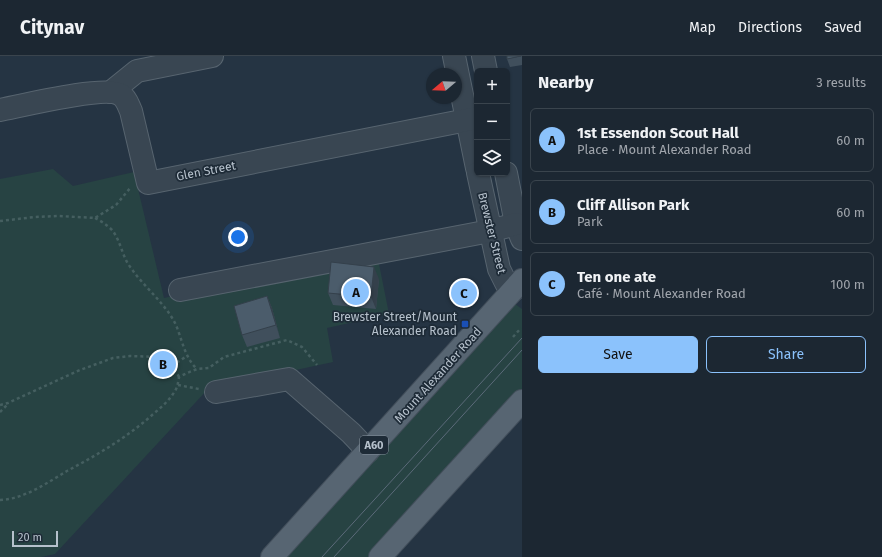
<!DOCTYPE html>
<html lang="en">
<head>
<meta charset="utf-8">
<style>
  :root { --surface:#1c2732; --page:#29333e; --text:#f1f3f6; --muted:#a0a5ac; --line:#3a444d; --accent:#8bc2fc }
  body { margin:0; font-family:"Fira Sans",sans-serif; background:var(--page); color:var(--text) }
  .controls { position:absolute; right:12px; top:12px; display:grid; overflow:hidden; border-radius:6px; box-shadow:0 1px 3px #0004 }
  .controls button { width:36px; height:36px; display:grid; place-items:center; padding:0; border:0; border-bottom:1px solid var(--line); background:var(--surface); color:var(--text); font:20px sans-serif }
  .compass { position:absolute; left:426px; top:12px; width:36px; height:36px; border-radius:50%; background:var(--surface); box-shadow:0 1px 3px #0004; rotate:251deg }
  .scale { position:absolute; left:12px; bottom:10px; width:46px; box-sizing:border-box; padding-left:4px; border:2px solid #b6c1cc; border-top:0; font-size:11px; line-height:14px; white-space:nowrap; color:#b6c1cc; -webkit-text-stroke:3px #1e2b37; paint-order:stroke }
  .you { position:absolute; left:238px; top:181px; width:14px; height:14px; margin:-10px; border:3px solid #fff; border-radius:50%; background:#1a73e8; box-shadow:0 0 0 6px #1a73e833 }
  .badge { display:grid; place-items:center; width:26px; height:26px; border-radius:50%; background:var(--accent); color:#111; font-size:13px; font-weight:700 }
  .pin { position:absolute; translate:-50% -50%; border:2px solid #fff; box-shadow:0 1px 4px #0006 }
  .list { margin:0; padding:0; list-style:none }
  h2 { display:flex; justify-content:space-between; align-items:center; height:52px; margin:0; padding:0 16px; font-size:17px }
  h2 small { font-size:13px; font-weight:400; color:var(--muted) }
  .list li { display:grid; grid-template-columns:26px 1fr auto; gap:12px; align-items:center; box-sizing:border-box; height:64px; margin:0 8px 8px; padding:0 8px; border:1px solid var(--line); border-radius:6px }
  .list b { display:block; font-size:15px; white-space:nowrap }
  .list p { margin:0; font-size:13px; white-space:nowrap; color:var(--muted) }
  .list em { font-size:13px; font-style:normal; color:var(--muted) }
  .actions { display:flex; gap:8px; padding:12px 16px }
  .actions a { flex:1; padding:9px 0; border:1px solid var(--accent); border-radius:6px; text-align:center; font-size:14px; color:var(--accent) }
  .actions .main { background:var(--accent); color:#111 }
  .icon { flex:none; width:22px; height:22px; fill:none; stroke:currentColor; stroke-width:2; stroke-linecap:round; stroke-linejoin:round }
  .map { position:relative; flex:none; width:522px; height:501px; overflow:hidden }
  header { display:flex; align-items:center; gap:24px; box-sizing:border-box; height:56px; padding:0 20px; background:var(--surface); border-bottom:1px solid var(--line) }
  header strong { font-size:19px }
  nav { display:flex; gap:22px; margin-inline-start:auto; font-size:14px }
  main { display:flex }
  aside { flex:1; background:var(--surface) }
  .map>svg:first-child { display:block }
</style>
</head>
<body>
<header>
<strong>Citynav</strong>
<nav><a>Map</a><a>Directions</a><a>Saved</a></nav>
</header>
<main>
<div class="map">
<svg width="522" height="501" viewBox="0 0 522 501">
  <rect width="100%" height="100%" fill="#253443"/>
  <g fill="#274343">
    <path d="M53,113l20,17 61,-14 30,126 213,-44 12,60 -62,14 6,34 -125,27 -153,165 -14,3h-41v-378z"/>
    <path d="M515,248l7,5v81l-153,167h-83z"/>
  </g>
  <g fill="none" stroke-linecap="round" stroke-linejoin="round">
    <defs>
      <g id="minor">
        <path d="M454,0l23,112"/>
        <path d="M483,0l3,15"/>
        <path d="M111,36l26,-21 75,-15"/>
        <path d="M0,54c21,-4 106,-25 121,-15 6,4 7,10 10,16l17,72 329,-65"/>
        <path d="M478,117l21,96 7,14 7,7"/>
        <path d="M506,117l10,51 6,15"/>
        <path d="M180,234l310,-59 26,-7"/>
        <path d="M216,336l73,-13 62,54 17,18"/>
      </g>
      <g id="major">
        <path d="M272,501l250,-277"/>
        <path d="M380,501l142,-156"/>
      </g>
    </defs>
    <use href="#minor" stroke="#57646f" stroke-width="24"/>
    <use href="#major" stroke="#434f5b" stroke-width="24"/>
    <g stroke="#455f60" stroke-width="2.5" stroke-dasharray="3 3" stroke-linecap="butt">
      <path d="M95,162c6,3 12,7 17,12 9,11 10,27 19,38 13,19 33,34 44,55 7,15 9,34 22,46"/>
      <path d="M0,165l35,-4 24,-1 36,2 21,-13 15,-18"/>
      <path d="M513,281l8,-9"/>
      <path d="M179,321l-6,-12 14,-9"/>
      <path d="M178,329l21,4"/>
      <path d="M0,349l8,-2 72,-33 33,-12 17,-2 28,1 15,8"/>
      <path d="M0,356l8,-8"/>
      <path d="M0,444c24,-1 47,-17 67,-29 30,-16 59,-33 84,-55 8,-7 16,-13 22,-22 4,-5 5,-10 6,-17l8,-4 10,-4 12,-1 15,-11 63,-17 15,7 15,18"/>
    </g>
    <use href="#minor" stroke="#394652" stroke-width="22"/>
    <use href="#major" stroke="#576572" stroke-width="22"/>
    <g stroke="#5b6a79" stroke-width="1">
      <path d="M322,501l200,-219"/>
      <path d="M334,501l188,-207"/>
    </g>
  </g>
  <g fill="#404f5c">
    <path d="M522,0v9l-12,2 -3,-8z"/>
    <path d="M379,223l-3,30 -43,-4 -5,-12z"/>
    <path d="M267,240l5,12 8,30 -33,9 -5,-12z"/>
  </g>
  <g fill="#34404b">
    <path d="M374,211l5,12 -3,30 -5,-12z"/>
    <path d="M267,240l5,12 8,30 -4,-13z"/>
  </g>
  <g fill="#4b5c6b" stroke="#34404b">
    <path d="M507,0h14l-14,3z"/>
    <path d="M331,206l43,5 -3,30 -43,-4z"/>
    <path d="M267,240l9,29 -34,10 -8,-29z"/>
  </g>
  <rect fill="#1a4fb4" stroke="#1e2b37" stroke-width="1.5" x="461" y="264" width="8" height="8" rx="2"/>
  <g text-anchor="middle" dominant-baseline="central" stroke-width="3.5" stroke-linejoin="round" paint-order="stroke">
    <rect fill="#1e2b37" stroke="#88949f" stroke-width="1" x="360" y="380" width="28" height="18" rx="3"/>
    <g font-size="11" font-weight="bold" fill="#b6c1cc">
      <text x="374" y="389">A60</text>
    </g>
    <g font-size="12" fill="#b6c1cc" stroke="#1e2b37">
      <text transform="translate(206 115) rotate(-11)">Glen Street</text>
      <text transform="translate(492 177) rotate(76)">Brewster Street</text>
      <text transform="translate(438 319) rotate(-48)">Mount Alexander Road</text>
    </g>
    <g font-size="12" fill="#b6c1cc" stroke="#1e2b37" text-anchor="end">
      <text x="457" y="261">Brewster Street/Mount<tspan x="457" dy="14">Alexander Road</tspan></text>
    </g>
  </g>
</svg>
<div class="controls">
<button>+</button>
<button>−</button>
<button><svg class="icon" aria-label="layers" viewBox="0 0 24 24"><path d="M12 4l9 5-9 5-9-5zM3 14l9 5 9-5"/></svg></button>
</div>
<svg class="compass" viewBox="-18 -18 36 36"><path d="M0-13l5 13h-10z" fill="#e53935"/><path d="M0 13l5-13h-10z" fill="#a0a5ac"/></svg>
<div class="scale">20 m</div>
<div class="you"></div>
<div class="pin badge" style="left:356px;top:236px">A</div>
<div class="pin badge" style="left:163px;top:308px">B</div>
<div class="pin badge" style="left:464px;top:237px">C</div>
</div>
<aside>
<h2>Nearby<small>3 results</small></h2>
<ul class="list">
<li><span class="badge">A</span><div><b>1st Essendon Scout Hall</b><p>Place · Mount Alexander Road</p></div><em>60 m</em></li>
<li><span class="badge">B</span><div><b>Cliff Allison Park</b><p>Park</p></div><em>60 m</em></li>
<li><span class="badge">C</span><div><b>Ten one ate</b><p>Café · Mount Alexander Road</p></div><em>100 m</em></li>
</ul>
<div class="actions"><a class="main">Save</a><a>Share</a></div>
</aside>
</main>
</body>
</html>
